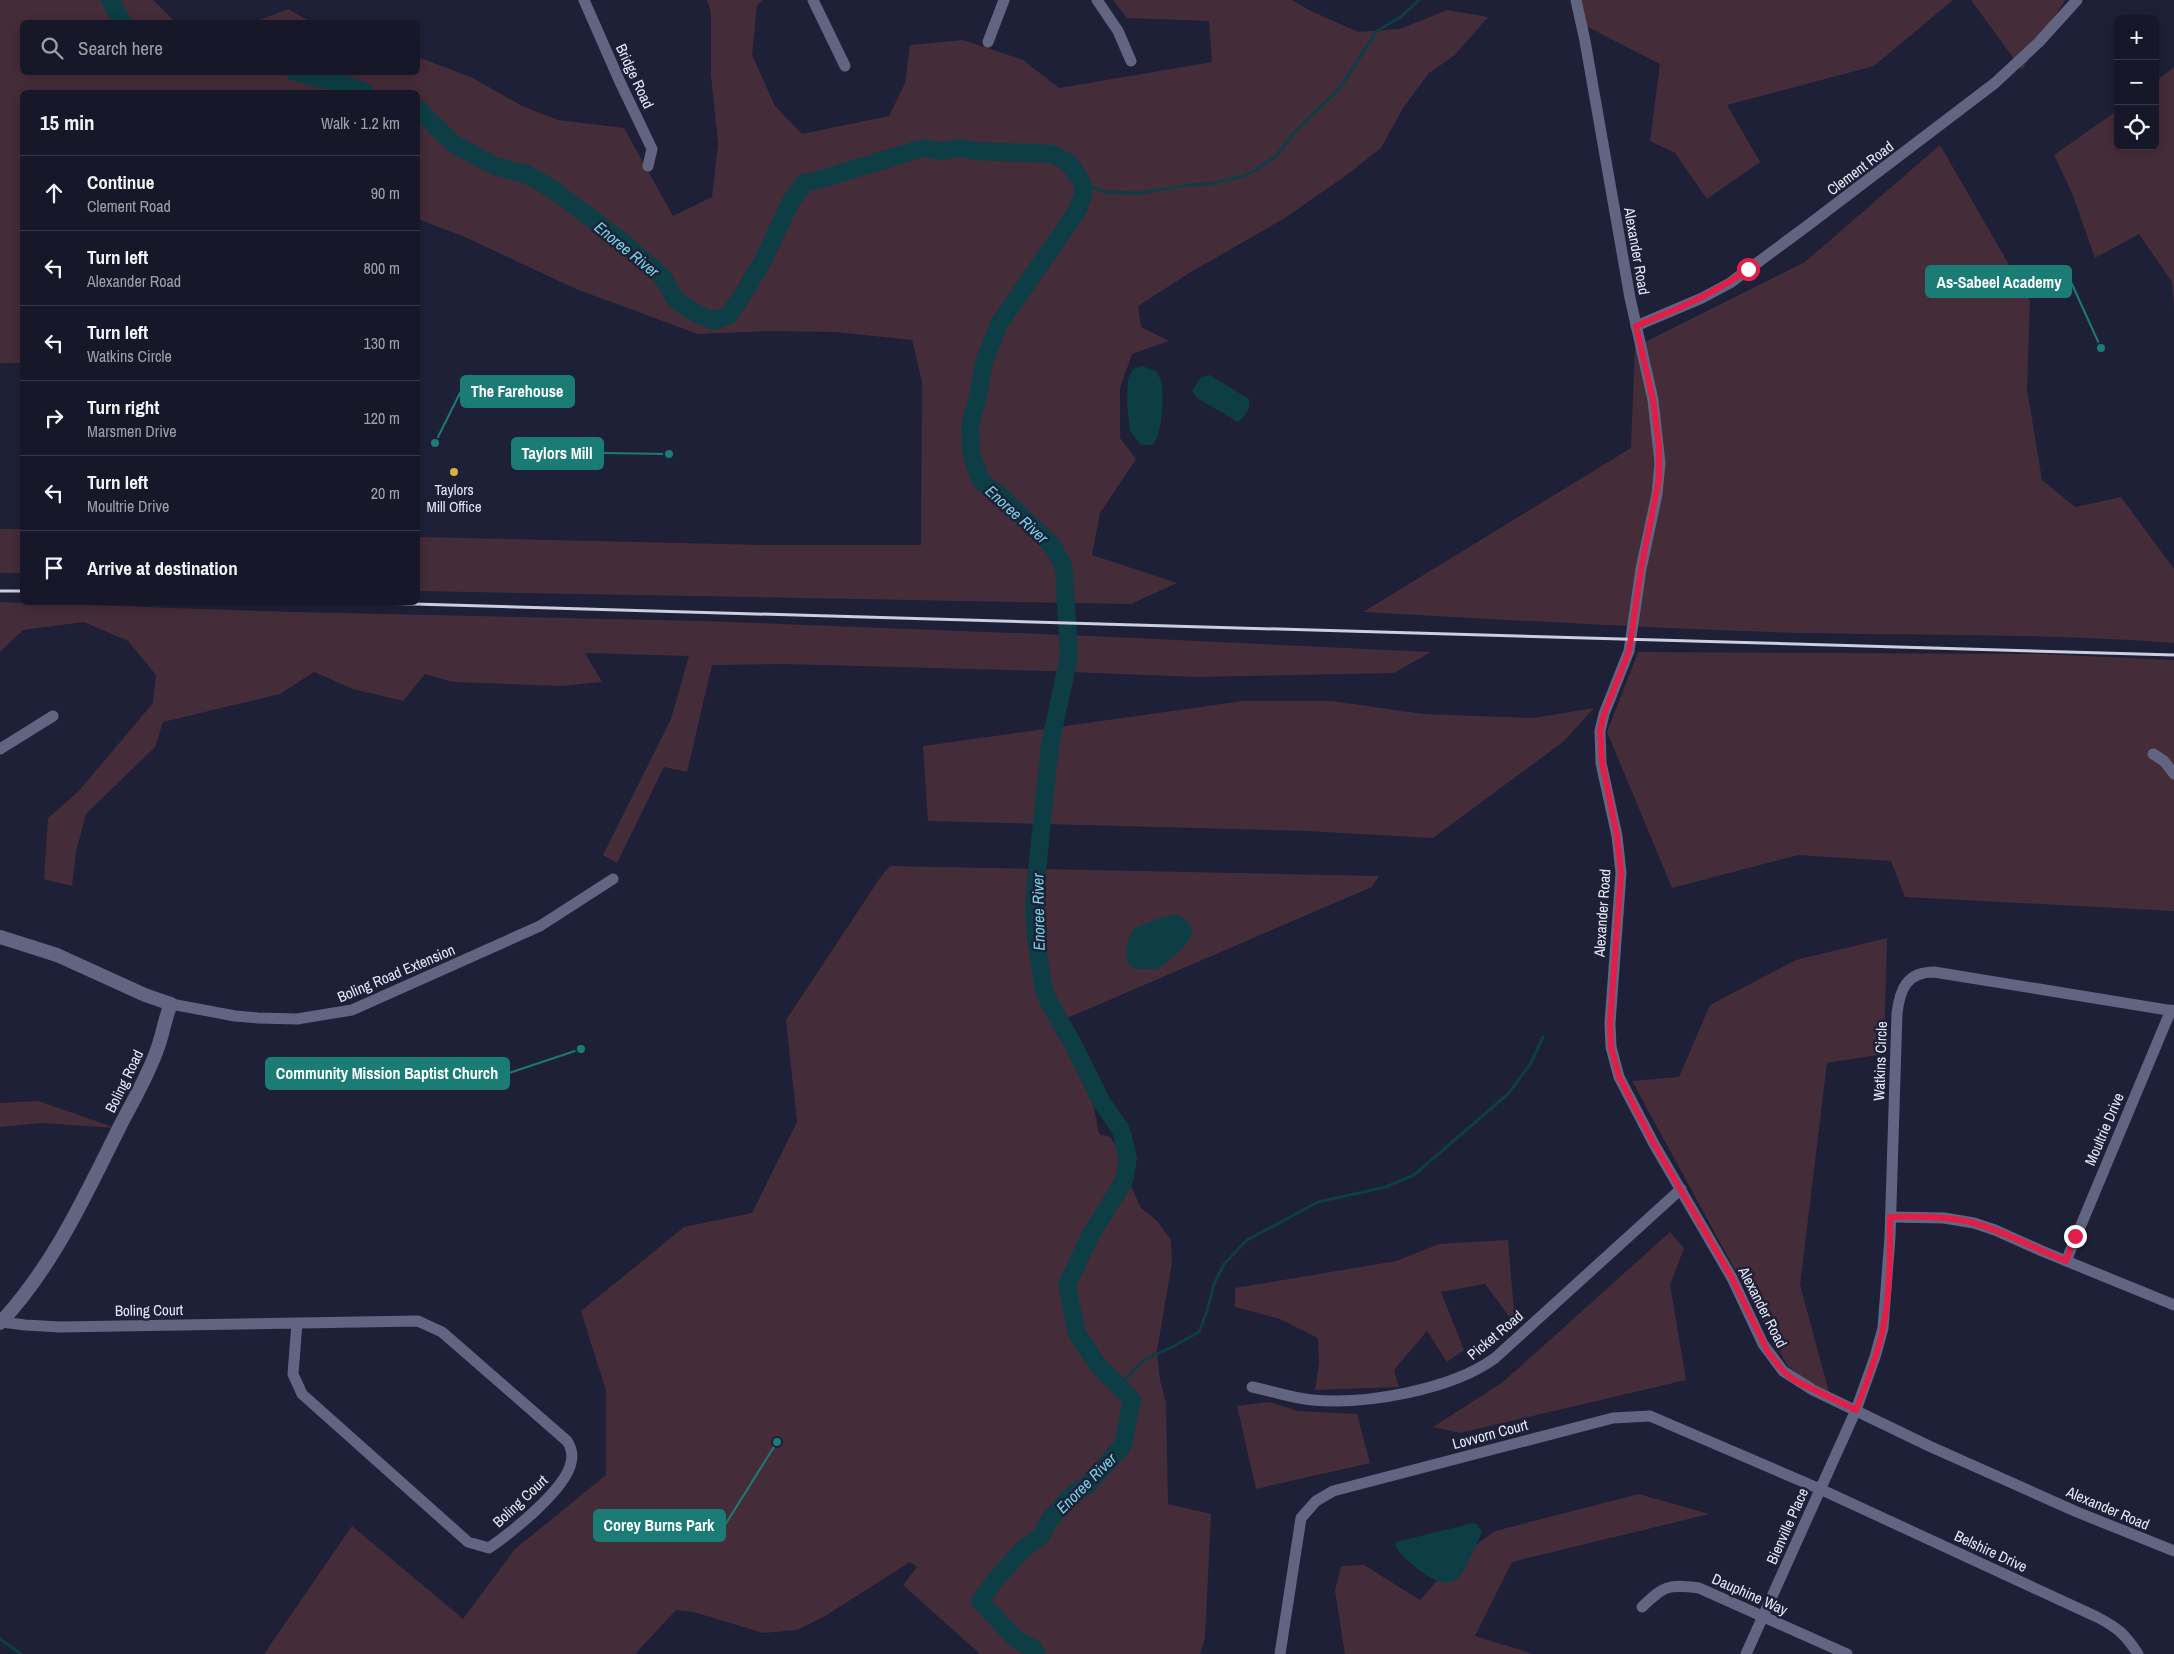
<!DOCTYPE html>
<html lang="en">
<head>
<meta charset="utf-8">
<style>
  :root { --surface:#161829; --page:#232535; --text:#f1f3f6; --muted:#9ea0a8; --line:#353746 }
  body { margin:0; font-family:"Archivo Narrow",sans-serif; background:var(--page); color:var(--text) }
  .controls { position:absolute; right:15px; top:15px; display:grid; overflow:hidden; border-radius:8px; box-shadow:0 2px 12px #0003 }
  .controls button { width:45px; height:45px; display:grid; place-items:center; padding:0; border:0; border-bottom:1px solid var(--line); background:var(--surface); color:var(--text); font:25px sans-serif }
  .stop { position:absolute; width:15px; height:15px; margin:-11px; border:4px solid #e11d48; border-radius:50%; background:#fff }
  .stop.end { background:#e11d48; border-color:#fff; box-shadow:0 1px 5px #0008 }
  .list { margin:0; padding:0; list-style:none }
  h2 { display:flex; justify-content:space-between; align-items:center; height:65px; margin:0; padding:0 20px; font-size:21px }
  h2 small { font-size:16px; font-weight:400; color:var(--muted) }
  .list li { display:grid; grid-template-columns:32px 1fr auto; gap:15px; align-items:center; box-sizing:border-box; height:75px; padding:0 20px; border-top:1px solid var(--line) }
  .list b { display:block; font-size:19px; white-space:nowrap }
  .list p { margin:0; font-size:16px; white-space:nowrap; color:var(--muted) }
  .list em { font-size:16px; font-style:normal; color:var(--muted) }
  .icon { flex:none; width:28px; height:28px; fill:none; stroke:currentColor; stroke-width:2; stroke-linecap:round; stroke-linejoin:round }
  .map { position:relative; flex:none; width:2174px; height:1654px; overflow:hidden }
  .search { position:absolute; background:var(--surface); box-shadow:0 2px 12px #0003; left:20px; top:20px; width:400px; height:55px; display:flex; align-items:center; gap:12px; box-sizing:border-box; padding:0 18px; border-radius:8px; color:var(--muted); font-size:19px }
  .panel { position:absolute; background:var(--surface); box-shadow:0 2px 12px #0003; left:20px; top:90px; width:400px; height:515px; border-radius:8px }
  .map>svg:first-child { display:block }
</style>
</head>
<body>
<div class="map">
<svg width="2174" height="1654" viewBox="0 0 2174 1654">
  <rect width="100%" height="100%" fill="#1e2037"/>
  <g fill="#452c39">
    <path d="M0,0h153l22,22h-153v50h396v-15l55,21 49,28 36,14 66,8 49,88 39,-19 6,-53 -7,-69v-62l-4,-13h56l-6,5 -5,50 23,51 27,28 87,-18 16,-33 5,-38 53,-5 60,20 36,28 153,-26 -3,-41 -82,-3 -14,-18h179l17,10 49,22 42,-3 47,-19 41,7 -33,38 -26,18 -26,35 -22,40 -33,26 -63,44 -94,54 -53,34 3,21 28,14 -37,13 -12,34v50l16,21 -36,54 -8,42 85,28 -46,21 -713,-13v-54l347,8h156l1,-163 -10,-42 -77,-8 -65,-1 -72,3 -122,-45 -111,-52 -47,-18v-127h-396v271h-22z"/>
    <path d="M1575,0h378l-79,66 -147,39 33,57 -53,37 -32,-46 -25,-12 10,-77 -84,-43z"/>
    <path d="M1971,0h94l-43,70z"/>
    <path d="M288,9l23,13h-57z"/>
    <path d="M2174,67v240l-2,-25 -33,-48 -44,24 -23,-65 -18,-38 64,-45v36h37v-64z"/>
    <path d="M1940,145l90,156 -3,88 15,91 33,27 46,-10 53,72v74c-122,-10 -245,-7 -367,-10 -148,-4 -296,-13 -444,-21l268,-164 4,-101 170,-85z"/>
    <rect x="0" y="529" width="22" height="44"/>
    <path d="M0,602l294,10 409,9 389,15 339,16 -37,21 -198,4 -148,-6 -263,-7 -73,1 -25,107 -23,-5 -47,96 -14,-8 68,-136 18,-63 -104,-3 17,29 -41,4 -108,-4 -28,-8 -22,27 -50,-12 -39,-17 -34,22 -117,28 -8,25 -69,67 -10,38 -4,34 -28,-7 4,-61 30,-26 75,-89 3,-28 -28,-34 -44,-19 -61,8 -23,22z"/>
    <path d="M1638,652l401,2 135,6v251l-269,-14 -14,-36 -93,-6 -126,33 -65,-156z"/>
    <path d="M1243,701h89l91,13 110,4 61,-10 -31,34 -130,96 -126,-7 -379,-10 -5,-75z"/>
    <path d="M890,866l489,10 -7,11 -307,132c13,38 28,75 34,115l11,3 15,22 6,27 10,22 15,12 15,20 1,22 -15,89 3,29 6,23 2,101 43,10 -6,124 -5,16h-220l-77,-69 14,-18 -7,-5 -85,54 -28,14 -34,3 -69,-21 -18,-2 -41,44h-371l88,-128 111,93 52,-70 91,-74v-84l-25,-80 103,-84 68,-14 45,-91 -11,-102 94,-142z"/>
    <path d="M1887,938l-3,116 -57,9 -27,222 32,118 -45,-38 -155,-284 47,-4 31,-72 86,-45z"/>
    <path d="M38,1101l78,27 -74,-5 -42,4v-24z"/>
    <path d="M1670,1232l14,16 -14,37 16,95 -226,53 -27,-6 70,-45z"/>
    <path d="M1508,1240l7,84 -30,-40 -44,8 23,58 -17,12 -20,-31 -33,39 5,17 -84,3 4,-27 -1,-25 -38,-19 -45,-12v-19l161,-27 43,-17z"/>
    <path d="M1269,1402l29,9 59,3 13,49 -114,26 -19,-83z"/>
    <path d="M1639,1494l70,20 -197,48 -37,74 58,18h-188l-10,-63 6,-25 23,-1 56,35 35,-40 40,-29z"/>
  </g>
  <g fill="#0d3e45">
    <path d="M1142,366l14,5c3,5 6,10 6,15 2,14 0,51 -10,59h-11l-11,-14 -3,-27 1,-25 5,-10z"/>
    <path d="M1210,375l39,24c2,10 -3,16 -11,23l-41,-24 -5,-7 9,-14z"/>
    <path d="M1175,914c39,16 0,41 -17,55h-21l-8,-4c-5,-13 -2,-24 4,-36l24,-10z"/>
    <path d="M1473,1523l4,1 5,8 -2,5c-6,11 -14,32 -22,41 -16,17 -54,-18 -63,-32l1,-4z"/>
  </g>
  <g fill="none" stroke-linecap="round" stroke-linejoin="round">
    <g stroke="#0d3e45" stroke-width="3">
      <path d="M1083,184l22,8 35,1 48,-8 21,-1 35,-8 12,-6 20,-14 20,-25 43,-42 38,-58 25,-15 17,-16"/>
      <path d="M1119,1386l25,-26 28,-13 27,-15 8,-21 7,-27 10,-20 23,-24 71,-38 68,-15 28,-12 95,-82 22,-30 12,-26"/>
      <path d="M0,1639l21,15"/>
    </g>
    <g stroke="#0d3e45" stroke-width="18">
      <path d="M110,0l13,22"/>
      <path d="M295,72l48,12 22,8"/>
      <path d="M418,109l36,35 41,22 34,9 26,16 65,49 42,36 14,24 19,13 19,8 15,-6 16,-24 18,-30 27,-58 14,-20 18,-4 101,-31 17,3 21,-3 14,3 78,3 16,9 14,21v11l-6,16 -78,113 -15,38 -7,39 -7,23 1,29 10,28 20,15 51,49 12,23 5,89 -19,87 -13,126 -3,38 1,24 8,55 7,17 24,42 27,55 20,29 7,28 -4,23 -34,55 -23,49 10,49 21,31 34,35 -9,45 -36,41 -13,7 -24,26 -9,17 -18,13 -27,30 -16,22 37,39 16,8 3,6"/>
    </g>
    <g stroke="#626581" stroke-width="11">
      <path d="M584,0l36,82 32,67 -4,17"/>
      <path d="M813,0l32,66"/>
      <path d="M1097,0l21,31 13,30"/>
      <path d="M1576,0l9,41 45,257 23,102 7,63 -3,31 -16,75 -12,82 -25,63 -4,17 1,32 16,73 4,37 -11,150 1,24 8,30 35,67 78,134 31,66 20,27 30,19 116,56 148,66 97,39"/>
      <path d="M988,42l16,-42"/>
      <path d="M1636,326l66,-28 28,-15 77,-57 188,-143 44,-41 38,-42"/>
      <path d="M0,749l53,-33"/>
      <path d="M2153,754l11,7 10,13"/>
      <path d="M171,1004l64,12 23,2 39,1 55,-9 188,-84 73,-47"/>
      <path d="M1891,1217l53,1 30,5 21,7 47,21 132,54"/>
      <path d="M2066,1261l105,-251"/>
      <path d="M2,1322l23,3 35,2 358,-6 24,11 125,109c4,6 6,14 4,22 -6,27 -59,69 -82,85l-21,-6 -166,-148 -9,-20 4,-51"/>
      <path d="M1252,1387c20,4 40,11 60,13 53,5 139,-10 183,-42l186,-169"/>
      <path d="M1642,1607c22,-21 25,-23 57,-19l148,66"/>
      <path d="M1280,1654l21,-136 15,-17 17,-10 280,-73 37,-2 170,73 277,128c21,11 28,17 41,37"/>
      <path d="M1746,1654l110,-244 19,-53 8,-29 7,-91 7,-224c3,-23 9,-41 37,-41l240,39"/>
    </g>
    <path stroke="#626581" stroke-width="14" d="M0,937l57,18 88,40 26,9c-6,14 -8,29 -13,43 -9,27 -25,54 -38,79 -34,68 -67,141 -120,197"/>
    <g stroke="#cccfe0" stroke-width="3">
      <path d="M0,591h22"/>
      <path d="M344,602l1830,53"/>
    </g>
  </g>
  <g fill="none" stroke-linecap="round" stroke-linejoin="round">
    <path stroke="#e11d48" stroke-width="6" d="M1748,269c-34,25 -73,41 -112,57l17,74 6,46v33l-18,90 -12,82 -25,63 -4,16 2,32 15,74 4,37 -11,150 1,24 8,30 35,67 78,134 36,74 15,19 11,9 62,30c10,-26 21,-53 27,-81 7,-36 7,-75 7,-112 28,-1 58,-1 84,6 32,9 62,26 92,38l9,-25"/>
  </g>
  <circle fill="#d8b434" stroke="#1e2037" stroke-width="2" cx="454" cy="472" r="5"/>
  <g text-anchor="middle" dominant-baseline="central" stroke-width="5" stroke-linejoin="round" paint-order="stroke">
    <g font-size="15" fill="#e5e8f8" stroke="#1e2037">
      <text transform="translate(635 76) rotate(65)">Bridge Road</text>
      <text transform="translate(1860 168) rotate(-37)">Clement Road</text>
      <text transform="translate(1637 251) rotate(80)">Alexander Road</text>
      <text transform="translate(1602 913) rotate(-86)">Alexander Road</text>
      <text transform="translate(396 973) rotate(-23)">Boling Road Extension</text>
      <text transform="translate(1880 1061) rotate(-88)">Watkins Circle</text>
      <text transform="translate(124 1081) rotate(-64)">Boling Road</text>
      <text transform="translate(2104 1129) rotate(-67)">Moultrie Drive</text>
      <text transform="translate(1763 1307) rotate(63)">Alexander Road</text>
      <text transform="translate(149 1310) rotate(-1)">Boling Court</text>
      <text transform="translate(1495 1335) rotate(-40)">Picket Road</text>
      <text transform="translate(1490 1434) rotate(-15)">Lovvorn Court</text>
      <text transform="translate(520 1501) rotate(-43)">Boling Court</text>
      <text transform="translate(2108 1508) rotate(23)">Alexander Road</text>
      <text transform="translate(1787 1526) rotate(-66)">Bienville Place</text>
      <text transform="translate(1991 1551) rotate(25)">Belshire Drive</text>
      <text transform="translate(1750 1594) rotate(24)">Dauphine Way</text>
    </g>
    <g font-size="15" fill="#e5e8f8" stroke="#1e2037">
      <text x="454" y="489">Taylors<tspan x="454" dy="17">Mill Office</tspan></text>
    </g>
    <g font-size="16" font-style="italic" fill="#73d3e3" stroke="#1e2037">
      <text transform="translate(627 249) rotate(39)">Enoree River</text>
      <text transform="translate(1017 514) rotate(42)">Enoree River</text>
      <text transform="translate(1038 912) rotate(-91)">Enoree River</text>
      <text transform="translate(1086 1483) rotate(-45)">Enoree River</text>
    </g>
  </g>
  <path fill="none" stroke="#1a7c75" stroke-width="2" d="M2101 348L2071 282M435 443L461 391M669 454L603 453M581 1049L509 1073M777 1442L725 1525"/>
  <g fill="#1a7c75" stroke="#1e2037" stroke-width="2">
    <circle cx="2101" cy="348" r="5"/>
    <circle cx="435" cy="443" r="5"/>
    <circle cx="669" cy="454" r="5"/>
    <circle cx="581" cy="1049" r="5"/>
    <circle cx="777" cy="1442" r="5"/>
  </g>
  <g fill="#1a7c75" stroke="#1a7c75" stroke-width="2">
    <rect x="1926" y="266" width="145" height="31" rx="5"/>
    <rect x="461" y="376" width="113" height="31" rx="5"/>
    <rect x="512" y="438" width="91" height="31" rx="5"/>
    <rect x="266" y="1058" width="243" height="31" rx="5"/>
    <rect x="594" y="1510" width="131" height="31" rx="5"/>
  </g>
  <g font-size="16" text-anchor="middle" font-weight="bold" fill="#fff">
    <text x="1999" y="288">As-Sabeel Academy</text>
    <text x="517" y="397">The Farehouse</text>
    <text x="557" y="459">Taylors Mill</text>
    <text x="387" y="1079">Community Mission Baptist Church</text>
    <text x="659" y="1531">Corey Burns Park</text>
  </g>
</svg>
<div class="controls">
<button>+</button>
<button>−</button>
<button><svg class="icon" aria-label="locate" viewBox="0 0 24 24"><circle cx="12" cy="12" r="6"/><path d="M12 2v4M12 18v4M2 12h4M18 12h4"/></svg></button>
</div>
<div class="stop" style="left:1748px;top:269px"></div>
<div class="stop end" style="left:2075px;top:1236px"></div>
<div class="search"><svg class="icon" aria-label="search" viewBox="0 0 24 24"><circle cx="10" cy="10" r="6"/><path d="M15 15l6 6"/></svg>Search here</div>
<section class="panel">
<h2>15 min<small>Walk · 1.2 km</small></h2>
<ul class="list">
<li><svg class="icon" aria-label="ahead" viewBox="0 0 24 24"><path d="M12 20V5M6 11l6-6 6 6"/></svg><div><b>Continue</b><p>Clement Road</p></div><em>90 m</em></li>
<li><svg class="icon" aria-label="left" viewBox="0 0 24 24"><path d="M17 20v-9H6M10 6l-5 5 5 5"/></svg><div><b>Turn left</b><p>Alexander Road</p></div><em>800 m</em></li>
<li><svg class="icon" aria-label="left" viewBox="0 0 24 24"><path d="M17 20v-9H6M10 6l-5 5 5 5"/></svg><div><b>Turn left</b><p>Watkins Circle</p></div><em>130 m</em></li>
<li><svg class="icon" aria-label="right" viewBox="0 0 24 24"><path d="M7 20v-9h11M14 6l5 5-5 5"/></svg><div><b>Turn right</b><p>Marsmen Drive</p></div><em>120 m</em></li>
<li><svg class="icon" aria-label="left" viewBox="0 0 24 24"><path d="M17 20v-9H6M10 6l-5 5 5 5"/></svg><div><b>Turn left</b><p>Moultrie Drive</p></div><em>20 m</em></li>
<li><svg class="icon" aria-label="arrive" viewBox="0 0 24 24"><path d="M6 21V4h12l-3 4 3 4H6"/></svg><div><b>Arrive at destination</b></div></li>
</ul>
</section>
</div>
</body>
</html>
